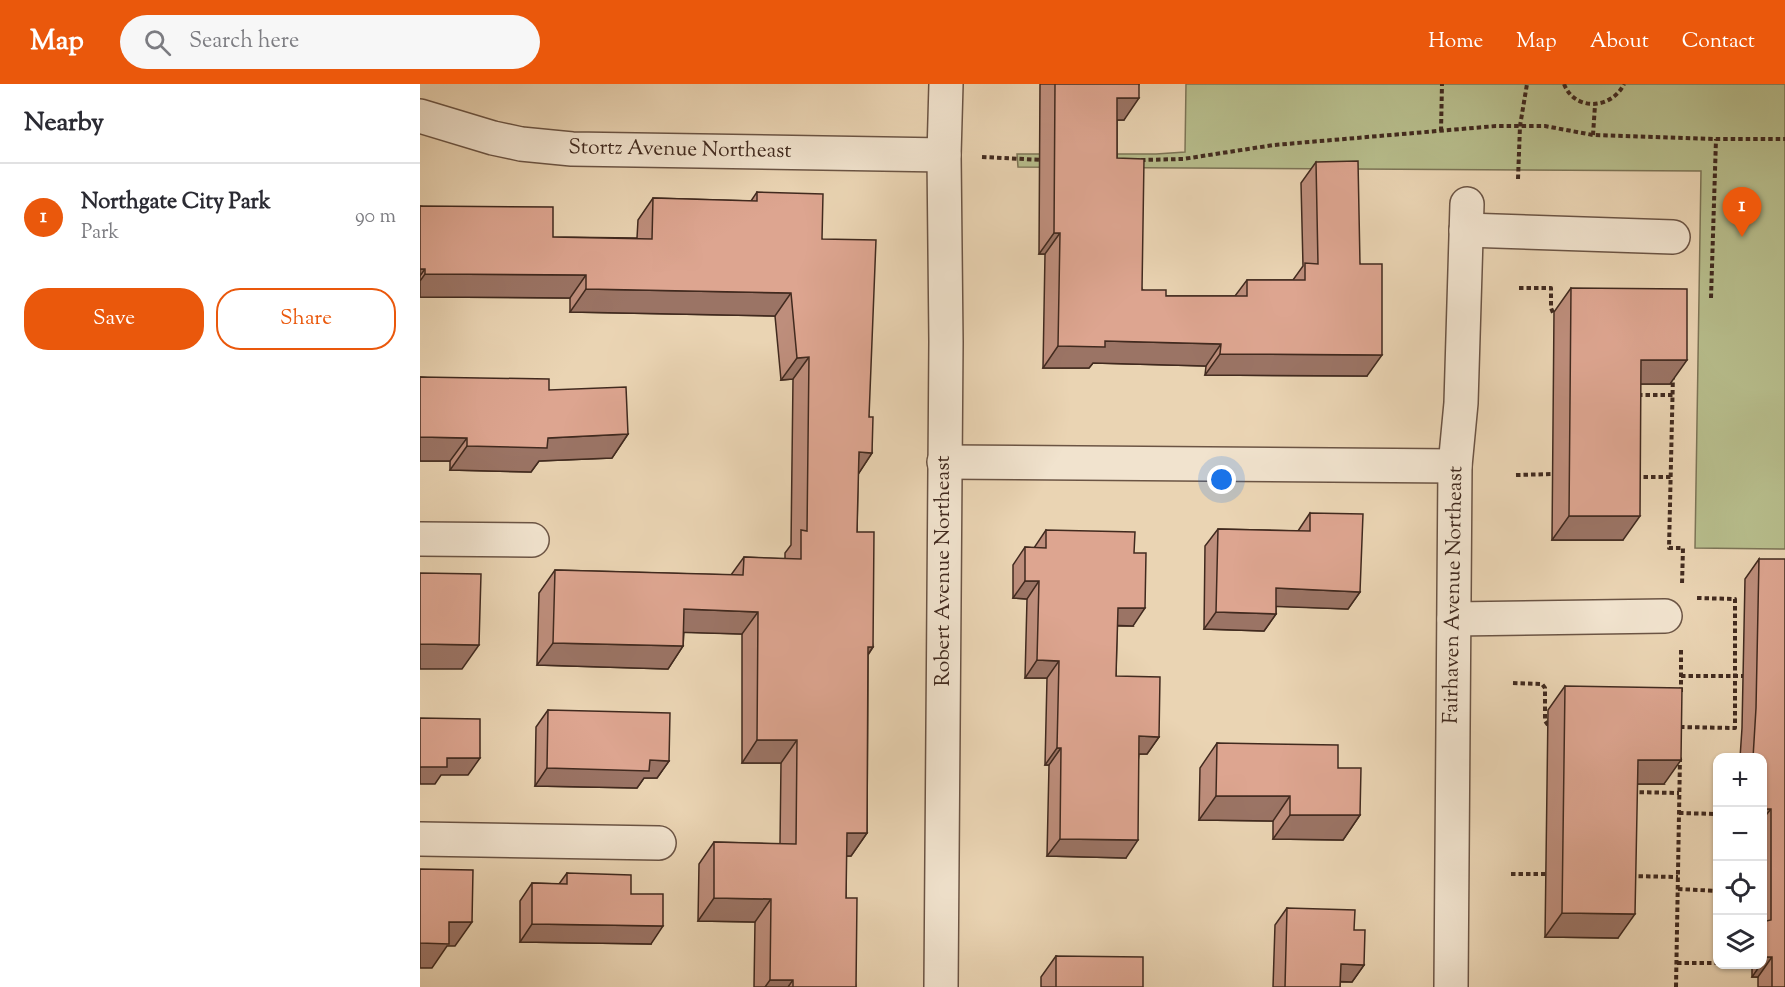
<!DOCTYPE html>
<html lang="en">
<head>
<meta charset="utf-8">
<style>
  :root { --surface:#fff; --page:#f7f7f7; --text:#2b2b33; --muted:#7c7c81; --line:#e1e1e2; --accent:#ea580c }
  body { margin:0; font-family:"Sorts Mill Goudy",serif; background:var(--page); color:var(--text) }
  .controls { position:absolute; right:18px; bottom:18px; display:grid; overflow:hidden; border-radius:12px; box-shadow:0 2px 4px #0004 }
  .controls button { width:54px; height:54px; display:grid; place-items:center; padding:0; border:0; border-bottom:2px solid var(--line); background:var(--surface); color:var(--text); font:30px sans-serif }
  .you { position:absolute; left:802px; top:396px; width:21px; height:21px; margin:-15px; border:4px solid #fff; border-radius:50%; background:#1a73e8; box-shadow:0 0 0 9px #1a73e833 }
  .badge { display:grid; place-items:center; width:39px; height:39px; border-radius:50%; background:var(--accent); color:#fff; font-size:20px; font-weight:700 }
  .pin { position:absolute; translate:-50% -50px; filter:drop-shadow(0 2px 3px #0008) }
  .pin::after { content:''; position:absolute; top:32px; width:21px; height:18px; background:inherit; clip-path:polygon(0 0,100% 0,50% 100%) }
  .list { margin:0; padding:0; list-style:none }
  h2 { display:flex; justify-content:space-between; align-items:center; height:78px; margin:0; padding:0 24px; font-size:26px }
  h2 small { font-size:20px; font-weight:400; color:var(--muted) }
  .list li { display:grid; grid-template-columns:39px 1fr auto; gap:18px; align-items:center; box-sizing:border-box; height:108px; padding:0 24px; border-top:2px solid var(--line) }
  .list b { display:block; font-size:22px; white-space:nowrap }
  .list p { margin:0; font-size:20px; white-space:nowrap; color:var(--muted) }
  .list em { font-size:20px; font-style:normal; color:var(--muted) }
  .actions { display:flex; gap:12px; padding:18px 24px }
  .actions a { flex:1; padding:14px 0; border:2px solid var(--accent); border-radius:24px; text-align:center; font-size:21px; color:var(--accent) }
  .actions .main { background:var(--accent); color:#fff }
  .icon { flex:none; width:33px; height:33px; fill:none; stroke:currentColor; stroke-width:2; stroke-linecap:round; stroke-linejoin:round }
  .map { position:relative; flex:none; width:1365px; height:903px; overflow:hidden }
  header { display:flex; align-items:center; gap:36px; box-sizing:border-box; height:84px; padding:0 30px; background:var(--accent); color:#fff }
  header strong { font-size:28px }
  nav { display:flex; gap:33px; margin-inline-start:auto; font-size:21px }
  .search { width:420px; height:54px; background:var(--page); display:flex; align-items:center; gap:15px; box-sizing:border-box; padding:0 21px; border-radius:33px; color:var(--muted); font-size:22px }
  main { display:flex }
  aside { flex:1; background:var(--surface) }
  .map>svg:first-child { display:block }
</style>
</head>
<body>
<header>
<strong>Map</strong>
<div class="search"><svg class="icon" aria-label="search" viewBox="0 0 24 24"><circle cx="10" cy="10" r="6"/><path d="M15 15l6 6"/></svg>Search here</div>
<nav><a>Home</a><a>Map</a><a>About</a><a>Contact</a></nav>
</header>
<main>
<aside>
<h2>Nearby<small></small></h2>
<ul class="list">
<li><span class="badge">1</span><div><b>Northgate City Park</b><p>Park</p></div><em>90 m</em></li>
</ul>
<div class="actions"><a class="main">Save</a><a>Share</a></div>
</aside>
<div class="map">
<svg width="1365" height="903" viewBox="0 0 1365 903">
  <rect width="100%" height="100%" fill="#ead4b3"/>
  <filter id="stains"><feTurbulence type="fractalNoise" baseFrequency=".00333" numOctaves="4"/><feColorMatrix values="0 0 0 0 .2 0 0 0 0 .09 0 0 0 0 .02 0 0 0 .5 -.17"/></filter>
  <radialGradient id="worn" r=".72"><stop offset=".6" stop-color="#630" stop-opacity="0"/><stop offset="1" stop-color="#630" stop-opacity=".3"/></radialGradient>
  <path fill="#b7bd8c" stroke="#7c7456" stroke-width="1.5" d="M766,0h599v465l-90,-1 6,-377 -683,-4 -1,-13h139l29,-2z"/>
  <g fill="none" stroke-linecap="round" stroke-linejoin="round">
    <defs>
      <g id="minor">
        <path d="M0,32l73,22 28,6 51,5 372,6"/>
        <path d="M1046,146l207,7"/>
        <path d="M524,378l511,4"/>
        <path d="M0,455l112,1"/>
        <path d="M1034,535l211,-3"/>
        <path d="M0,755l239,4"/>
        <path d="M521,903l5,-645 -2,-187 2,-71"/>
        <path d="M1031,903l4,-521 6,-63 6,-199"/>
      </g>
    </defs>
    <use href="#minor" stroke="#6b5444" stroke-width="36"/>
    <g stroke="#412a1f" stroke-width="4" stroke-dasharray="4.5 3" stroke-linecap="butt">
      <path d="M1144,0c11,28 48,25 60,0"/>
      <path d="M1021,47l1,-47"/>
      <path d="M1173,51l2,-30"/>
      <path d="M562,73l61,3"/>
      <path d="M721,76l42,-1 91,-14 222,-19h49l48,9 123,4h69"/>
      <path d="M1098,95l2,-53 7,-42"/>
      <path d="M1099,204h32v20l3,7"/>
      <path d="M1291,214l5,-159"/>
      <path d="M1253,291l-4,173h14l-1,36"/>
      <path d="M1218,311h35"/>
      <path d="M1096,391l37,-1"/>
      <path d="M1216,393h35"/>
      <path d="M1261,592h62"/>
      <path d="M1093,599l29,1 3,4v33l3,4"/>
      <path d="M1261,608v-43"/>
      <path d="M1260,643l55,1v-129l-38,-1"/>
      <path d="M1212,708l47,1"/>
      <path d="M1259,729l39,1"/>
      <path d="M1091,790h35"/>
      <path d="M1211,792l47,1"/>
      <path d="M1258,805l40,2"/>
      <path d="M1257,879h41"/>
      <path d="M1256,903l4,-230"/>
    </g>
    <use href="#minor" stroke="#f1e3ce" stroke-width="33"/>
  </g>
  <g fill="#be8e7c" stroke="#412a1f" stroke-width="1.5">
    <path d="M620,0h99l-15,36h-7v38l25,132 24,6h69l12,-16h46l10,-14 -2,-83 15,-21 44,102 7,112 -162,-1 1,-9 -113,-3 -4,5h-46l2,-114h-6z"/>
    <path d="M337,108l65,47 47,178 3,36 -14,21 -1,58 16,115 -5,8 -1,178 -16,23h-5v42l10,89h-102l1,-65 -57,-1 1,-57 15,-22 66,2 1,-81h-39v-129l-58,-2 -1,14 -15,23 -131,-4 2,-72 16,-23 176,5 13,-18 41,2v-6l6,-8 2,-166 -12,1 -6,-64 -205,-4v-14l-150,-1v-91l133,31 84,1 1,-18 15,-22 98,3z"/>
    <path d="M1151,204l99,96h-30l-17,156h-71l2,-228z"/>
    <path d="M0,293l129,13 79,44 -16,24 -73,3 -8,11 -81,-2v-9h-30z"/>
    <path d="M890,429l50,79 -12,17 -72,-3v8l-12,17 -60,-2 1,-83 13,-17 80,2z"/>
    <path d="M626,446l87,96h-16l-1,50 43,61 -12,17h-8l-13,104 -79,-2 2,-91h-4l2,-87h-22l2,-79 -14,-1v-33l12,-18 9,1z"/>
    <path d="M1339,475l26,428h-27v-10h-6v-13h10v-206h-22l2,-30 3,-149z"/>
    <path d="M1145,602l99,98h-27l-19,154 -73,-1 3,-227z"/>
    <path d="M128,626l121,51 -12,17h-13l-7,10 -102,-2 1,-59z"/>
    <path d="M797,659l121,25 22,47 -17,25 -70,-1v-18l-74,-1 1,-52z"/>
    <path d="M147,789l64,21 20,50 -131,-2v-41l12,-18 27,1z"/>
    <path d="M867,824l67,22 10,35 -12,17h-12v5h-67l2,-62z"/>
    <path d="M636,872l87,31h-102v-10z"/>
  </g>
  <g fill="#9b7465" stroke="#412a1f" stroke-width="1.5">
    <path d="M697,14h22l-15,22h-22z"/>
    <path d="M634,149h6l-15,21h-6z"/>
    <path d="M0,185h5l-5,7z"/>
    <path d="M5,190l161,1 -16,23 -150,-1v-16z"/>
    <path d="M166,205l205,4 -16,23 -205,-4z"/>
    <path d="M685,257l116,3 -15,22 -113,-3 -4,5h-46l15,-22z"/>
    <path d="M800,270l162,1 -15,21 -162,-1z"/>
    <path d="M389,273l-16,22 -12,1 16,-22z"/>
    <path d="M1221,276h46l-17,24h-46z"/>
    <path d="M208,350l-16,24 -73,3 -8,11 -81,-2 17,-24 81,-8z"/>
    <path d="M0,353l47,1 -17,23h-30z"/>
    <path d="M439,368l13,1 -15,23z"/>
    <path d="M1149,432h71l-17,24h-71z"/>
    <path d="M605,497h14l-12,18 -14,-1z"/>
    <path d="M856,504l84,4 -12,17 -84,-3z"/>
    <path d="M698,524h27l-12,18 -27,-1z"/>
    <path d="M264,525l74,3 -16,22 -73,-2z"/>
    <path d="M796,528l60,2 -12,17 -60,-2z"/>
    <path d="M133,559l130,3 -15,23 -131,-4z"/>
    <path d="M0,560l59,1 -17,24h-42z"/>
    <path d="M448,563h5l-16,23z"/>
    <path d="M617,576l22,1 -12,17h-22z"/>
    <path d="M719,652l20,1 -12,17h-20z"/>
    <path d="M337,656h40l-16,23h-39z"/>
    <path d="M637,664h4l-12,17h-4z"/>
    <path d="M27,674h33l-12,17h-27l-6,9h-15v-17z"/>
    <path d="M230,676l19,1 -12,17h-13l-7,10 -102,-2 12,-18z"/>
    <path d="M1218,676h43l-17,24h-43z"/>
    <path d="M796,712h74l-17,25 -74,-1z"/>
    <path d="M1342,725h9l-9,11z"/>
    <path d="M870,731h70l-17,25 -70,-1z"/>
    <path d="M427,749h20l-16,23h-20z"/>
    <path d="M640,755l78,1 -12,18 -79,-2z"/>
    <path d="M294,814l57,1 -16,23 -57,-1z"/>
    <path d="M1142,829l73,1 -17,24 -73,-1z"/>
    <path d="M29,838h23l-17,24h-8l-15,22h-12v-25z"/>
    <path d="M112,840l131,2 -12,18 -131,-2z"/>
    <path d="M1346,873h6l-14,20h-6l9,-13h1v-2z"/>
    <path d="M921,880l23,1 -12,17 -23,-1z"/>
    <path d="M350,896h23l-5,7h-23z"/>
  </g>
  <g fill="#dda590" stroke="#412a1f" stroke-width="1.5">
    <path d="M635,0h84v14h-22v60l27,1 -2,131h24v6h81v-16h58v-17l13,1 -2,-102 42,-1 2,103h22v91l-162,-1 1,-10 -116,-3v6l-47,-1 2,-113h-6z"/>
    <path d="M337,108l66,2 -1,45 54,1 -7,177h4l-1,36 -13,-1 -2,80h17l-1,115h-5l-1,186h-20l-1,65h11l-1,89h-63v-7h-23l1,-81 -57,-1v-56l82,2 1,-104h-40l1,-128 -74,-3 -1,37 -130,-3 2,-73 188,5 1,-18 57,2v-29l6,1 2,-174 -12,1 -6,-65 -205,-4v-14l-161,-1v-5h-5v-63l133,1v30l99,2 1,-41 104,3z"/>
    <path d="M1151,204l116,1v71h-46l-1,156h-71z"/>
    <path d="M0,293l129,2v11l77,-3 2,47 -80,4 -1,10 -80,-2v-8l-47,-1z"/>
    <path d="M890,429l53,1 -3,78 -84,-4v26l-60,-2 2,-83 92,2z"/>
    <path d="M626,446l89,2 -1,21h12l-1,55h-27l-2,68 44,1 -1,60 -20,-1 -1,104 -78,-1 1,-91h-4l2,-87 -22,-1 2,-79h-14v-34l21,1z"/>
    <path d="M1339,475h26v428h-13v-30h-6v-36l5,-1v-111h-9v-51h-9l3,-50z"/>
    <path d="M0,489l61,1 -2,71 -59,-1z"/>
    <path d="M1145,602l117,2 -1,72h-43l-3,154 -73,-1z"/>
    <path d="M128,626l122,3 -1,48 -19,-1 -1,11 -102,-3z"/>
    <path d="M0,634l60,1v39h-33v9h-27z"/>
    <path d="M797,659l121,2v23h23l-1,47h-70v-19h-74z"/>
    <path d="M0,785l53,1 -1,52h-23v22l-29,-1z"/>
    <path d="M147,789l64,2v19h32v32l-131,-2v-41l35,1z"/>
    <path d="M867,824l68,2 -1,20h11l-1,35 -23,-1 -1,23h-55z"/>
    <path d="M636,872l87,1v30h-87z"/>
  </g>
  <g text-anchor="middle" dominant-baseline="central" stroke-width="4.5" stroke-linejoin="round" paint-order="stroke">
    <g font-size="21" fill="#412a1f" stroke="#f1e3ce">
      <text transform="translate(260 66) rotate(1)">Stortz Avenue Northeast</text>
      <text transform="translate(524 487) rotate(-90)">Robert Avenue Northeast</text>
      <text transform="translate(1034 511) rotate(-89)">Fairhaven Avenue Northeast</text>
    </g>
  </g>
  <rect width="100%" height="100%" filter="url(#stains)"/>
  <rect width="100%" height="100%" fill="url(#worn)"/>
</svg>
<div class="controls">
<button>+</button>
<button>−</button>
<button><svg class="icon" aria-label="locate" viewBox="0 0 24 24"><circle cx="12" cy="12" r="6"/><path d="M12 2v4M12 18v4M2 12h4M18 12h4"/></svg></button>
<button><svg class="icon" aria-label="layers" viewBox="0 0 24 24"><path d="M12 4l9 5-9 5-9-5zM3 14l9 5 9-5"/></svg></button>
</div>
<div class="you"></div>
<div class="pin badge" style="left:1322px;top:153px">1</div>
</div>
</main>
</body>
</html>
